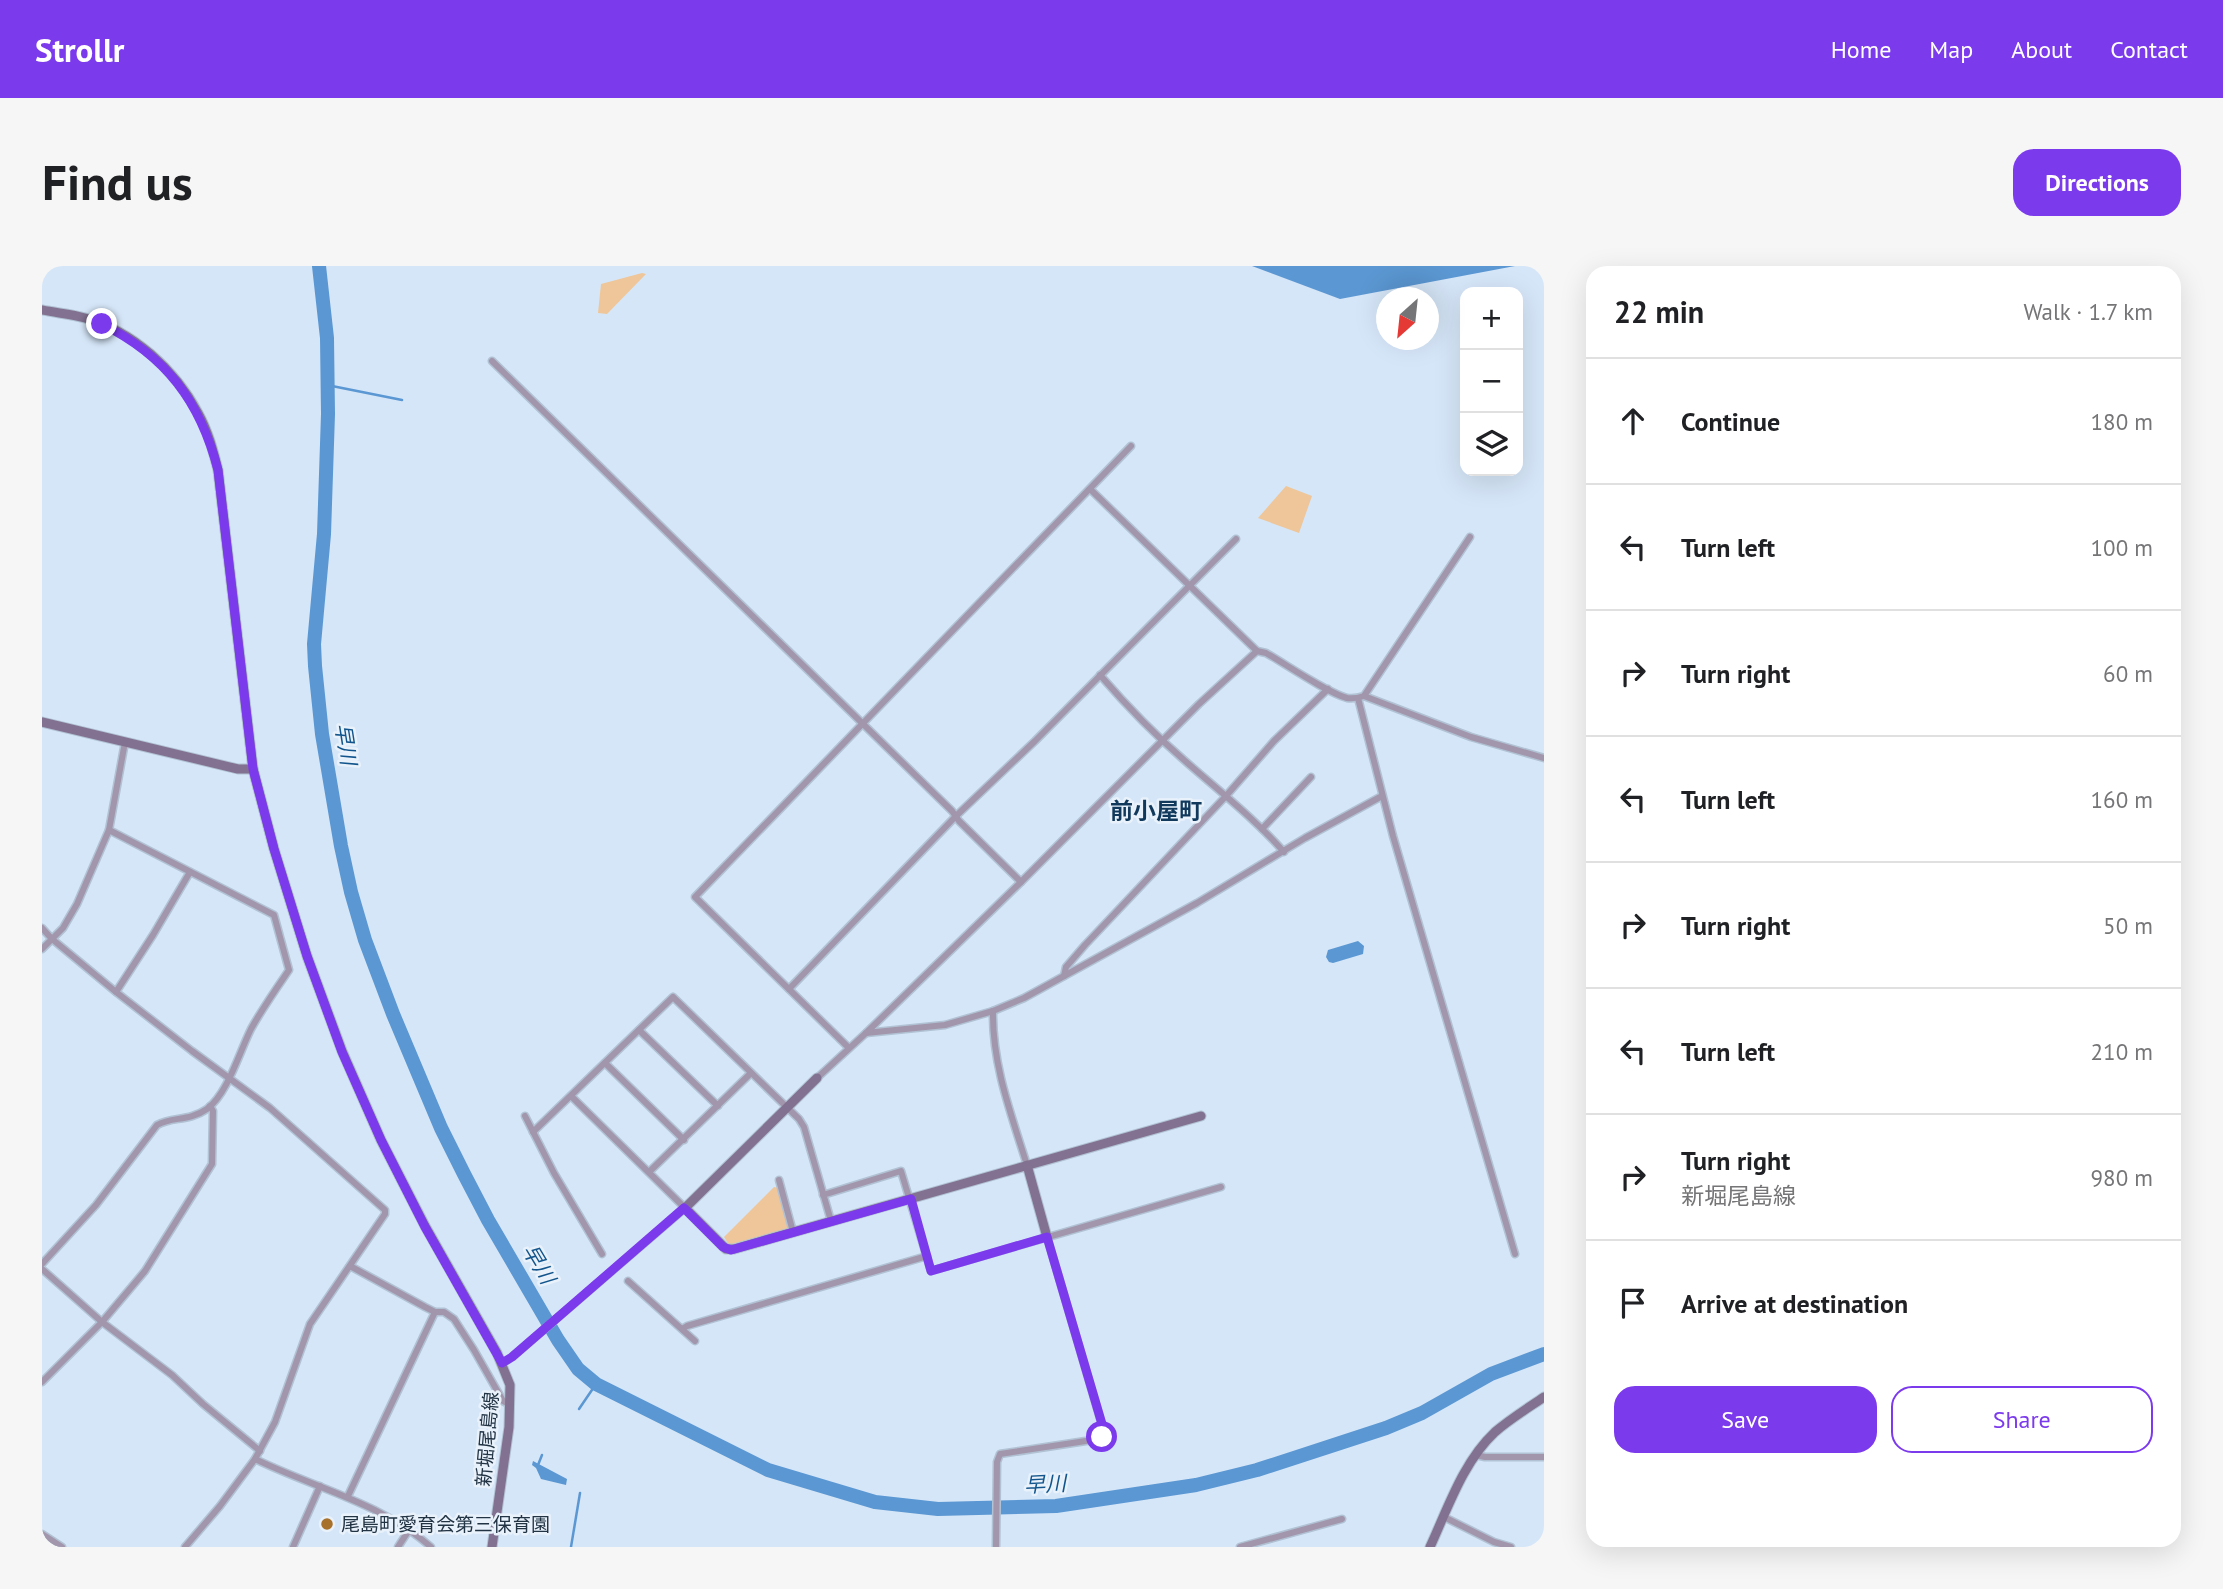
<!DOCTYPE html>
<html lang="en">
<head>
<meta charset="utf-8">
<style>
  :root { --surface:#fff; --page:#f6f6f6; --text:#202124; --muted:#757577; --line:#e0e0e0; --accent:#7c3aed }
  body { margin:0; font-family:"PT Sans","Noto Sans JP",sans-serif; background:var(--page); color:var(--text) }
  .controls { position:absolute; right:21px; top:21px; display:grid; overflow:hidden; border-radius:14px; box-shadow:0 7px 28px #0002 }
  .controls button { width:63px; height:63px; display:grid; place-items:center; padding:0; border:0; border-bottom:2px solid var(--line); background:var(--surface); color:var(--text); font:35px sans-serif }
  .compass { position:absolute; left:1334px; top:21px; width:63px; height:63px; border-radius:50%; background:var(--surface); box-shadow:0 7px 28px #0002; rotate:207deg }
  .stop { position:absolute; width:21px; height:21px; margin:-16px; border:5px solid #7c3aed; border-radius:50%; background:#fff }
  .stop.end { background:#7c3aed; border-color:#fff; box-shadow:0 2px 7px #0008 }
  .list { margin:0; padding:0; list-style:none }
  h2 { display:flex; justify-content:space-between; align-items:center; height:91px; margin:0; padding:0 28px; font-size:30px }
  h2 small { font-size:23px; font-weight:400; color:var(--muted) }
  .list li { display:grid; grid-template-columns:46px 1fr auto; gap:21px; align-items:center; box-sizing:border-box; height:126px; padding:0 28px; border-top:2px solid var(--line) }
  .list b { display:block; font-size:26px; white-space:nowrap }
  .list p { margin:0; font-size:23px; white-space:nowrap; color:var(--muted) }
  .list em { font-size:23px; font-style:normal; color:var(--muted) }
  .actions { display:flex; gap:14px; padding:21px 28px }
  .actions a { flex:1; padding:16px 0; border:2px solid var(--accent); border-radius:21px; text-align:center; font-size:24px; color:var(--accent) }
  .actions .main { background:var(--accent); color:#fff }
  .icon { flex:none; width:38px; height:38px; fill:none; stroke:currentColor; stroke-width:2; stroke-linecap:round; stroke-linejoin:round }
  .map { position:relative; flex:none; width:1502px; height:1281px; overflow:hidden; border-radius:21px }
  header { display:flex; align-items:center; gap:42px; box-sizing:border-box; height:98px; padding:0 35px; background:var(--accent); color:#fff }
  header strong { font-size:33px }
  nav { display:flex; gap:38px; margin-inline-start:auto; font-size:24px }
  .intro { display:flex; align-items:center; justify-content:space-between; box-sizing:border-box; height:168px; padding:0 42px }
  h1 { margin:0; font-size:49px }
  .button { padding:18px 32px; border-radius:21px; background:var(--accent); color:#fff; font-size:24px; font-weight:700 }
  main { display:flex; gap:42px; padding:0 42px }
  aside { flex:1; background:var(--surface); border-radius:21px; box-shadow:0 7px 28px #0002 }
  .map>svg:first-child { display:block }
</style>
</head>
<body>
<header>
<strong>Strollr</strong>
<nav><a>Home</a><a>Map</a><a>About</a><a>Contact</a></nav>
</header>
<div class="intro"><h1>Find us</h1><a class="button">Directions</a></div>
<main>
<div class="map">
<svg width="1502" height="1281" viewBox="0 0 1502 1281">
  <rect width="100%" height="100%" fill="#d5e6f8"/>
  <g fill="#eec69a">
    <path d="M600,7l4,1 -39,40 -9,-1 3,-29z"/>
    <path d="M1244,220l26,10 -13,37 -41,-15z"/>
    <path d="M732,921l5,1 10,38 -1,3 -59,16 -5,-8z"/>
  </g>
  <g fill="#5b97d2">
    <path d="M1210,0h263l-175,33z"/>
    <path d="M1316,675l6,5 -1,8 -30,9 -4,-1 -3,-5 2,-7z"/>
    <path d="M491,1195l34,18 -1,6 -25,-6 -5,-11 -4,-3z"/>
  </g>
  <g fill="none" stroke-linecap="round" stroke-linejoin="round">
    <g stroke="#5b97d2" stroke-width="2.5">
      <path d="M285,119l75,15"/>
      <path d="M537,1143l17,-25"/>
      <path d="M496,1199l4,-10"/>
      <path d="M529,1281l9,-54"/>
    </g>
    <path stroke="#5b97d2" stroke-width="14" d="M277,0l8,72 1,76 -4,120 -10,110 1,22 7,68 19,112 10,46 14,48 28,74 48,114 23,46 24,46 70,120 20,29 18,15 172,86 107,32 63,7 118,-3 140,-21 61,-15 129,-42 36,-15 69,-39 53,-20"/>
    <defs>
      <g id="street">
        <path d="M450,95l460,450 7,10 62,61"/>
        <path d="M1048,223l167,162 9,2c21,12 60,39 81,45 6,1 11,0 17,-2l106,-159"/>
        <path d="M1058,409c26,30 54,59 84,85 34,30 70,58 100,92"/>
        <path d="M1322,430l107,41 73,21"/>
        <path d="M1316,432l35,138 122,418"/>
        <path d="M1220,563l49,-52"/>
        <path d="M0,662l10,11 64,53 76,59 78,57 115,102v4l-75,110 -35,98 -20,37 -35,47 -35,41"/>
        <path d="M0,683l21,-21 14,-24 32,-74 16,-88"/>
        <path d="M1022,710l2,-9 19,-22 141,-149 48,-55 54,-52"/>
        <path d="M747,723l167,-173 79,-75 201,-202"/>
        <path d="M74,726l37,-57 37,-63"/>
        <path d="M951,745c-1,53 18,103 34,154"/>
        <path d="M597,764l79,76"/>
        <path d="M824,767l79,-8 48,-14 31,-13 173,-95 108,-65 77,-42"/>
        <path d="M807,782l-154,-151 436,-451"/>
        <path d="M563,797l79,77"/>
        <path d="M775,812l49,-45 155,-151 178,-178 58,-53"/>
        <path d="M483,850l29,57 48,81"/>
        <path d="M491,866l140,-135 126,122 5,8 27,94"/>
        <path d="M607,906l102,-99"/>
        <path d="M737,914l14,52"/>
        <path d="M781,929l78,-24 30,100 290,-84"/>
        <path d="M0,998l54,-59 61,-80c16,-9 31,-3 50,-16 21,-16 32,-56 44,-80 11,-20 25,-40 38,-59l-15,-55 -165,-85"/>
        <path d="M308,1000l75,41 10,5h9l10,7 20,31 29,51 7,4"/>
        <path d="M0,1003l60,53 70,53 31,29 57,47"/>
        <path d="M586,1015l67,60"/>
        <path d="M640,1063l5,-3 240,-70"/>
        <path d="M461,1097l9,-6 173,-149 -114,-112"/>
        <path d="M0,1116l60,-60 43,-51 67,-107 1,-53 -3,-5"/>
        <path d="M1434,1189l9,2h59"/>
        <path d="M213,1193c59,29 125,43 176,88"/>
        <path d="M306,1230l87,-184"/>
        <path d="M1402,1251l50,25 17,5"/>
        <path d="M0,1268l20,13"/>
        <path d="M251,1281l27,-61"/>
        <path d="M356,1281l11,-17"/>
        <path d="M954,1281l1,-85 3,-8 99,-15 3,-2 2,-5 -57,-195"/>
        <path d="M1198,1281l102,-28"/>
      </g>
      <g id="secondary">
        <path d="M0,44c14,3 29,4 43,8 48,13 90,52 113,95 10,18 15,37 20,57l35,299 21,80 33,107 35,95 39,89 44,86 72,127 13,32 -1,42 -17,120"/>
        <path d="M0,456l196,47h15"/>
        <path d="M775,812l-132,130 41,41h8l467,-133"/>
        <path d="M985,899l20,72"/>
        <path d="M1388,1281c18,-39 33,-85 65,-115 15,-13 33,-24 49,-35"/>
      </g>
    </defs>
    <use href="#street" stroke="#b1c2d4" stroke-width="9"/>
    <use href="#secondary" stroke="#b1c2d4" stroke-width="11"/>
    <use href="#street" stroke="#a296ac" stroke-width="6"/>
    <use href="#secondary" stroke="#827190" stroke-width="9"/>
  </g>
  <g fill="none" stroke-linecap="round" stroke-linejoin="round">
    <path stroke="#7c3aed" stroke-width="9" d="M60,58c64,32 98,77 116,146l35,299 21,80 33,107 35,96 39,88 44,87 77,136 10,-6 172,-149 39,39 8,3 180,-51 20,72 116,-34 55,187v13"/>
  </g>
  <circle fill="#a7712c" stroke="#e9f2fb" stroke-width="2.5" cx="285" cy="1258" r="7"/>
  <g text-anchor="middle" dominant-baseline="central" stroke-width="5" stroke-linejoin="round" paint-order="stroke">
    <g font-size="19" fill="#234" stroke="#e9f2fb">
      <text transform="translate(445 1173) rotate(-85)">新堀尾島線</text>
    </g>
    <g font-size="19" fill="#234" stroke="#e9f2fb" text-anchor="start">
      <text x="299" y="1258">尾島町愛育会第三保育園</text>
    </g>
    <g font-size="21" font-style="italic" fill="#12558c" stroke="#e9f2fb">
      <text transform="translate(304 478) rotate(81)">早川</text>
      <text transform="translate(497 998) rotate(59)">早川</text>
      <text transform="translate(1003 1218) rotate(-3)">早川</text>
    </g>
    <g font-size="23" font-weight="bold" fill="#11395c" stroke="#e9f2fb">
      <text x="1114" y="544">前小屋町</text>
    </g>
  </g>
</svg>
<div class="controls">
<button>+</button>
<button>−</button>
<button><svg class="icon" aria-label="layers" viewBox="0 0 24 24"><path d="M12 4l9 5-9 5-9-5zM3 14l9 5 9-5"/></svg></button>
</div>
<svg class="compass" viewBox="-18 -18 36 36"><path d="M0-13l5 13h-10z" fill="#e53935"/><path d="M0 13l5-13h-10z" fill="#757577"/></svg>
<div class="stop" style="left:1060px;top:1171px"></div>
<div class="stop end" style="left:60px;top:58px"></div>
</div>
<aside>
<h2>22 min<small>Walk · 1.7 km</small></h2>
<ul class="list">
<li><svg class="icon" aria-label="ahead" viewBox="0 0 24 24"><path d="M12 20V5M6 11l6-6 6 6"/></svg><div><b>Continue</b></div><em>180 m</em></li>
<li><svg class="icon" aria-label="left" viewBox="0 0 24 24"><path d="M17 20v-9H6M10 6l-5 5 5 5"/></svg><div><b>Turn left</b></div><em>100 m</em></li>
<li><svg class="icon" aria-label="right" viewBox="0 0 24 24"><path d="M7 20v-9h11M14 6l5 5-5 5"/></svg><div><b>Turn right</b></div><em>60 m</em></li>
<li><svg class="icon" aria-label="left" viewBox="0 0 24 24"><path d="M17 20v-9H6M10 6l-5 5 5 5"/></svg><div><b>Turn left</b></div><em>160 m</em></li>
<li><svg class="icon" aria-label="right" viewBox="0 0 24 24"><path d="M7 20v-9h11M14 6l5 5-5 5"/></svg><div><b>Turn right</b></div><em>50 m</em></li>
<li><svg class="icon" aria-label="left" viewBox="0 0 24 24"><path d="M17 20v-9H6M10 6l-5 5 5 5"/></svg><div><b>Turn left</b></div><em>210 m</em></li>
<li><svg class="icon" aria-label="right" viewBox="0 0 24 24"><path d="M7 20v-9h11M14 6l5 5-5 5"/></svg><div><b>Turn right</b><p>新堀尾島線</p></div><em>980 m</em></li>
<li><svg class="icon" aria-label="arrive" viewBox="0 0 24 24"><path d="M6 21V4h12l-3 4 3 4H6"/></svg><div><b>Arrive at destination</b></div></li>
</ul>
<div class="actions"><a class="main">Save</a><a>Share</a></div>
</aside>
</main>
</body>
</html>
